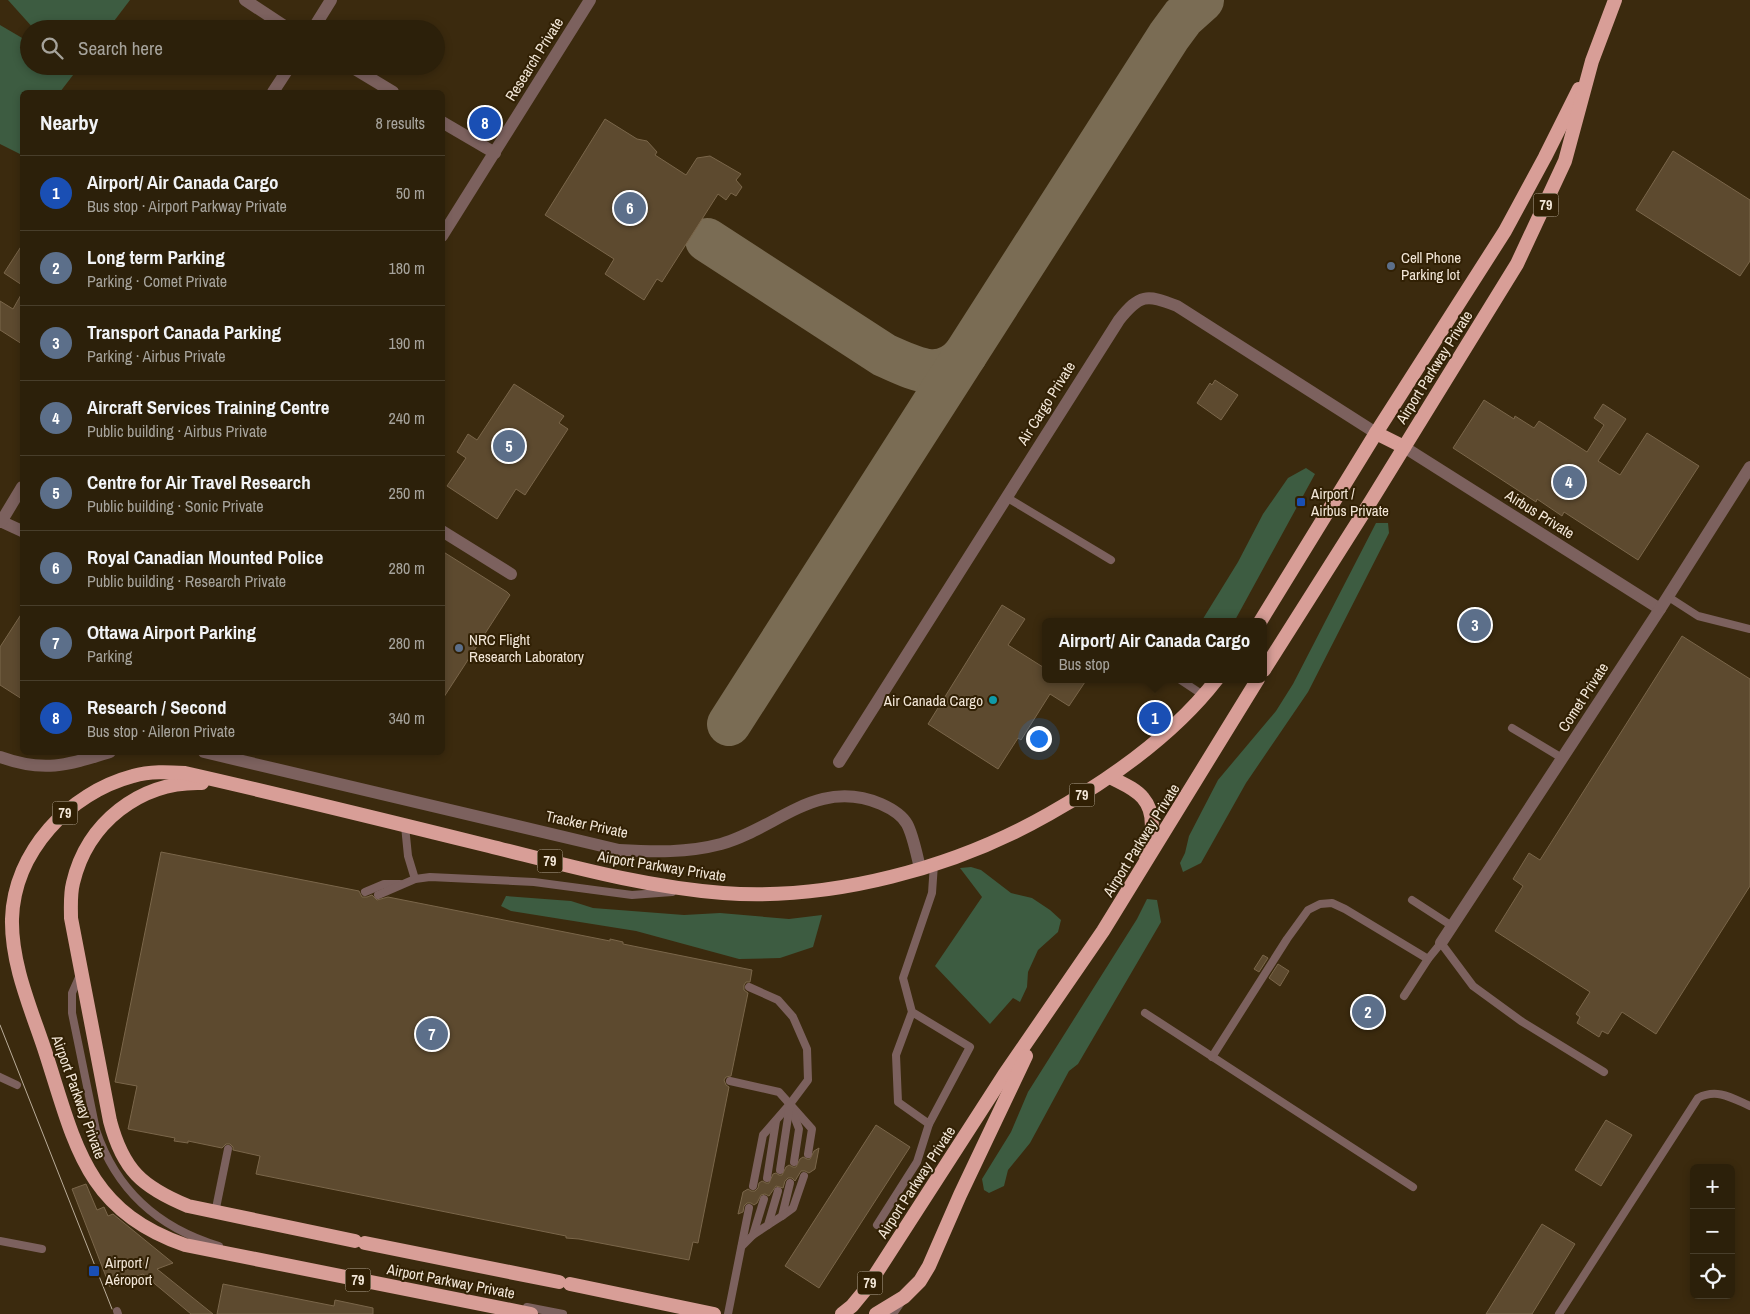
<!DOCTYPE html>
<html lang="en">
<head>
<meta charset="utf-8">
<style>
  :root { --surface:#2c200a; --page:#382d18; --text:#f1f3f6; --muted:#a6a39c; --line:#483e2b; --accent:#1a73e8 }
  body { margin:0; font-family:"Archivo Narrow",sans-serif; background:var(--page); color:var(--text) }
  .controls { position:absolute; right:15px; bottom:15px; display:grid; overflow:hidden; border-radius:8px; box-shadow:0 2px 8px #0003 }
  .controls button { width:45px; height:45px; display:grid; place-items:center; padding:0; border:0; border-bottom:1px solid var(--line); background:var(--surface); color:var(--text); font:25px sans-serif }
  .you { position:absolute; left:1038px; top:738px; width:18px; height:18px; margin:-12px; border:4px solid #fff; border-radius:50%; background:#1a73e8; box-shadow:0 0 0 8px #1a73e833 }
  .badge { display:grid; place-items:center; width:32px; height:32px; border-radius:50%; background:var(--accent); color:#fff; font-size:16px; font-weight:700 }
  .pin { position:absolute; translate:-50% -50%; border:2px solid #fff; box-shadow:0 1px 5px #0006 }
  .popup { position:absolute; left:1042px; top:618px; width:225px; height:65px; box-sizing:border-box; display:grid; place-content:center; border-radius:8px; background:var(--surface); filter:drop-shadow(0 1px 4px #0005); font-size:16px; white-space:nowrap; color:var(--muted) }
  .popup b { font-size:19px; color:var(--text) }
  .popup::after { content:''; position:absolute; left:50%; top:100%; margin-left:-10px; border:10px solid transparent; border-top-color:var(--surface) }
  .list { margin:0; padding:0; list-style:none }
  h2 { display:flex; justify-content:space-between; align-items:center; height:65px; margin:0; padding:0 20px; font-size:21px }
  h2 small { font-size:16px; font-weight:400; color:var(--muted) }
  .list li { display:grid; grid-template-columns:32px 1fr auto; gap:15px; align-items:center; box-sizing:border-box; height:75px; padding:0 20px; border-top:1px solid var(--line) }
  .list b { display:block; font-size:19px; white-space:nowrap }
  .list p { margin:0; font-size:16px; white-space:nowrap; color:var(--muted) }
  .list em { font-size:16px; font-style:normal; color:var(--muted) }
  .icon { flex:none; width:28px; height:28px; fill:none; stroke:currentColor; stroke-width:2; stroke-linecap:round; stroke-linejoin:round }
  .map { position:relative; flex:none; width:1750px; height:1314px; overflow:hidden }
  .search { position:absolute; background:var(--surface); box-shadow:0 2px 8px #0003; left:20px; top:20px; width:425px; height:55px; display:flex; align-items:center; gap:12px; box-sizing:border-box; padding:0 18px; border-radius:28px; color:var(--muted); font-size:19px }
  .panel { position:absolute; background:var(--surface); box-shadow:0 2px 8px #0003; left:20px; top:90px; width:425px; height:665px; border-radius:8px }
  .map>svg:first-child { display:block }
</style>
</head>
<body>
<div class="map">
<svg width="1750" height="1314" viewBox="0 0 1750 1314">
  <rect width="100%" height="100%" fill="#3b2a0e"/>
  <g fill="#3d5c41">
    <path d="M8,0h122l-22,29h-74z"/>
    <path d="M0,25l29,17v24h51l-20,26h-38v63l-22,-11z"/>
    <path d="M1306,468l9,6 -81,148h-33l37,-60 25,-48 25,-36z"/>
    <path d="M1376,523h12l1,10 -81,159 -62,91 -45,80 -18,9 -3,-9 5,-10 4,-17 29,-56 58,-69 17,-27z"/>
    <path d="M971,867l10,3 30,23 21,5 18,12 11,10 -3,12 -20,18 -10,22 -1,15 -7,15 -7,-4 -23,26 -55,-58 47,-69 -22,-29z"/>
    <path d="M506,896l65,5 22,7 91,7 36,-2 69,6 33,-4 -9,32 -33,11 -41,1 -103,-28 -125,-20 -10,-5z"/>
    <path d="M1147,899l10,1 4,22 -83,142 -9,7 -39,72 -22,27 -4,16 -15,7 -5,-3 -2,-11 29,-47 17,-40 109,-173z"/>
  </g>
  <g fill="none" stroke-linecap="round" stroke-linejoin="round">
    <g stroke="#7a6c54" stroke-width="44">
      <path d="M707,240l177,115c30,13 56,29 81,0"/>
      <path d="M729,724l440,-688 14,-19 19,-17"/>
    </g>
  </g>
  <g fill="#5d4a2f" stroke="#7a664a">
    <path d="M605,119l32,20 10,2 10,11 -2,3 31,20 11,-17 13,-2 31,18 -5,6 6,7 -6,9 -5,-3 -5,7 -8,-6 -56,88 -5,-3 -13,21 -39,-26 9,-15 -69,-44z"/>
    <path d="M1673,151l77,49v61l-10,15 -104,-66z"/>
    <path d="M22,245v40l-18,-12z"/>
    <path d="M22,293v51l-22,-14v-29l13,8z"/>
    <path d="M1215,380l23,15 -17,25 -24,-17 13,-20 2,2z"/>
    <path d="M514,384l50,32 -5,7 9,6 -43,66 -9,-6 -19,30 -50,-33 19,-28 -9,-6 11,-18 9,6z"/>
    <path d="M1484,400l30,19 1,-3 19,12 5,-7 48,31 17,-27 -10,-7 9,-14 23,15 -28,42 22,14 27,-42 52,33 -61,94 -74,-48 -2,4 -25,-17 -1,3 -83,-54z"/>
    <path d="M442,551l65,41 3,3 -68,105z"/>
    <path d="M1002,605l23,14 -17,26 38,24v10h41l-18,27 -19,-12 -29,46 -3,-2 -20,31 -70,-45z"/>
    <path d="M22,613v86l-22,-14v-38z"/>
    <path d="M1682,636l68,43v207l-94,148 -34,-22 -14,22 -6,-3 -3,6 -22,-14 3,-6 -4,-3 14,-22 -95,-61 28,-45 -10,-7 16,-26 11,7z"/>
    <path d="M161,852l198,39 3,6h5l5,-2 5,5 11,-3 222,44v-2l13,3v2l129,26 -2,12h-4l-2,3v5l4,3 -17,83 -5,1 -2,3 2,5 3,2 -31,156 -5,-1 -4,18 -110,-21 -13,-1v-2l-310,-62 4,-18 -27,-6v-3l-3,-3h-4l-4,4 -34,-7v2l-14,-2 1,-3 -47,-9 9,-43 -22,-4z"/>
    <path d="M1263,955l5,3 -9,14 -5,-3z"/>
    <path d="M1278,964l11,7 -9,15 -11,-8z"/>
    <path d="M1606,1120l26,15 -31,51 -26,-16z"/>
    <path d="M876,1125l34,22 -91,141 -34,-22z"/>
    <path d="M819,1148l-4,21 -6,4 -4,-2h-4l-6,10 -3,-3h-4l-3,3 -2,7 -7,-2 -7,10 -4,-2 -4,1 -4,8 -3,2 -3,-2h-4l-3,3 -1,6 -5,2 5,-22 5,-3 3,2h4l3,-3 1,-5 3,-2 4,2h3l4,-9 3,-1 3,2h3l4,-8 3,-2 4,2h3l4,-8 3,-2 4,2h3l4,-8z"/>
    <path d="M86,1184l11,26 7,-3 4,9 5,-2 60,49 -16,6 56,45h-22l-48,-40 -33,13 -38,-98z"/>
    <path d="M1542,1224l33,20 -43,70h-46z"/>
    <path d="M223,1284l111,22 1,-6 38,8v6h-156z"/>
  </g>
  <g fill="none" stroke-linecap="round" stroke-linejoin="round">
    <g stroke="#7c615e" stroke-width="8">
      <path d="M1006,497l105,63"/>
      <path d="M1667,596l31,20 52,13"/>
      <path d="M1179,679l24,16"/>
      <path d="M1512,728l50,30"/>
      <path d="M405,826l3,30 7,23"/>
      <path d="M365,892l19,-8h16"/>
      <path d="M378,895l37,-16 15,-2 104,5 98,13 40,-3"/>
      <path d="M1412,900l40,26"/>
      <path d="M80,975l-8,18v20l24,117c20,60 63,98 123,116"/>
      <path d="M749,987l29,13 15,17 14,32 1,31 -18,24 -27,31 -10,51"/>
      <path d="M1404,996l24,-37 13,-16 32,43 48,35 83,51"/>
      <path d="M912,1012l58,35 -41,77 -31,-22 -2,-47 16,-43 -9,-34 29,-85 2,-29"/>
      <path d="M1145,1013l268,174"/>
      <path d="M1212,1057l75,-118 21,-29 12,-6 12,-1 13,6 83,50"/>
      <path d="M0,1077l17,8"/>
      <path d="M730,1081l49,11 33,37 -4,25"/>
      <path d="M791,1108l8,21 -5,33"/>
      <path d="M780,1170l10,-66"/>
      <path d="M767,1178l9,-57"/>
      <path d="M215,1213l13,-64"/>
      <path d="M782,1216l11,-8 11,-32"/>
      <path d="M768,1225l14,-9 8,-33"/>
      <path d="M877,1225l40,-63 12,-38"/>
      <path d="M753,1235l11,-36"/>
      <path d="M0,1241l42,8"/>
      <path d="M742,1246l11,-11 15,-10 10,-34"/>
      <path d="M527,1307l36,7"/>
      <path d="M117,1311l1,3"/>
      <path d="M728,1314l21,-106"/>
      <path d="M893,1314l9,-13"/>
      <path d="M1559,1314l139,-216c19,-10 34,0 52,8"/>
    </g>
    <g stroke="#7c615e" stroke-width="12">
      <path d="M245,0l44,29"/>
      <path d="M313,29l18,-29"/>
      <path d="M350,66l43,26"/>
      <path d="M273,92l17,-26"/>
      <path d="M442,122l53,31"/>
      <path d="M442,236l148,-236"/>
      <path d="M1404,447l256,162"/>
      <path d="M0,521l22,10"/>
      <path d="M1,522l21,-35"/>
      <path d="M442,531l69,43"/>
      <path d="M204,752l415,98c35,2 68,3 102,-6 57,-16 96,-67 160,-40 9,4 21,11 26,20 6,11 10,32 13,44"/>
      <path d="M0,757c44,16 68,8 110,-5"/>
      <path d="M839,762l280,-442c21,-26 27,-26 58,-14l199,127"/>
      <path d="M1441,943l219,-334 90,-142"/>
    </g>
    <g stroke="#d89e97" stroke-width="14">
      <path d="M1376,433l28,14"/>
      <path d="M1260,622l116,-189 129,-202 40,-74 34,-68"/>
      <path d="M1264,670l107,-169 146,-237 48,-103 27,-100 23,-61"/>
      <path d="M1110,777c11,6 25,11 33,21 13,15 10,39 2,56"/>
      <path d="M202,783c-62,-2 -115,40 -129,100 -3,12 -2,23 -2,35l39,203c13,49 32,66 78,85l167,35"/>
      <path d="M365,1243l194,39"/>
      <path d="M570,1284l144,30"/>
      <path d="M531,1314l-346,-69c-99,-34 -110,-101 -139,-191 -14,-43 -35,-89 -34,-135 2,-67 57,-126 121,-143 17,-5 35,-4 52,-3 102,23 203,48 304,73 77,19 154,41 234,47 109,8 231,-25 326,-79 62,-35 124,-78 168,-135"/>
      <path d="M842,1314l10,-8 14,-17 138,-214 99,-144 155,-252"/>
      <path d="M876,1314l28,-17 16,-16 9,-15 31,-71 66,-139"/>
    </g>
    <path stroke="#baad9a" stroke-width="1" d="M0,1025l112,284"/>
  </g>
  <g fill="#5c6f8a" stroke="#312004" stroke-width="2">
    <circle cx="1391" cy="266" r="5"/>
    <circle cx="459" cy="648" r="5"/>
  </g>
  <g fill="#1a4fb4" stroke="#312004" stroke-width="2">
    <rect x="1296" y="497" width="10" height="10" rx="2.5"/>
    <rect x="88" y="1265" width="12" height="12" rx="2.5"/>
  </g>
  <circle fill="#0f9aa8" stroke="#312004" stroke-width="2" cx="993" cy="700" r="5"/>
  <g text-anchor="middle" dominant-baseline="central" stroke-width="4" stroke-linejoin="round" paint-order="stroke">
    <g fill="#312004" stroke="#b9ab98" stroke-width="1">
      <rect x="1533.5" y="193.5" width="25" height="23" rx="4"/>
      <rect x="1069.5" y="783.5" width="25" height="23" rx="4"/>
      <rect x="52.5" y="801.5" width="25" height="23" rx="4"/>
      <rect x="537.5" y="849.5" width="25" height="23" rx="4"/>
      <rect x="345.5" y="1268.5" width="25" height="23" rx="4"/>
      <rect x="857.5" y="1271.5" width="25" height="23" rx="4"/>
    </g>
    <g font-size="14" font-weight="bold" fill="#f3e7d8">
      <text x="1546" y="205">79</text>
      <text x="1082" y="795">79</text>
      <text x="65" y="813">79</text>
      <text x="550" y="861">79</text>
      <text x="358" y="1280">79</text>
      <text x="870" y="1283">79</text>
    </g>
    <g font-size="15" fill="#f3e7d8" stroke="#312004">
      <text transform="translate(534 59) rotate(-58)">Research Private</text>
      <text transform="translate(1434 367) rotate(-58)">Airport Parkway Private</text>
      <text transform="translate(1046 403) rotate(-58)">Air Cargo Private</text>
      <text transform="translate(1540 514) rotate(32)">Airbus Private</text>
      <text transform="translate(1583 697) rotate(-57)">Comet Private</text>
      <text transform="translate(587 824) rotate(12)">Tracker Private</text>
      <text transform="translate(1141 840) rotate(-58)">Airport Parkway Private</text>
      <text transform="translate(662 866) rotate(9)">Airport Parkway Private</text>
      <text transform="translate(79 1097) rotate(70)">Airport Parkway Private</text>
      <text transform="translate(916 1182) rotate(-57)">Airport Parkway Private</text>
      <text transform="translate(451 1281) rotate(11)">Airport Parkway Private</text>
    </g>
    <g font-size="15" fill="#f3e7d8" stroke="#312004" text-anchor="start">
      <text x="1401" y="257">Cell Phone<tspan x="1401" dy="17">Parking lot</tspan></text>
      <text x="1311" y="493">Airport /<tspan x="1311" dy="17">Airbus Private</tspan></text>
      <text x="469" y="639">NRC Flight<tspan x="469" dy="17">Research Laboratory</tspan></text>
      <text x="983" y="700" text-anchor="end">Air Canada Cargo</text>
      <text x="105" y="1262">Airport /<tspan x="105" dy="17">Aéroport</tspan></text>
    </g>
  </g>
</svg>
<div class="controls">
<button>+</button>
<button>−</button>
<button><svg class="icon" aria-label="locate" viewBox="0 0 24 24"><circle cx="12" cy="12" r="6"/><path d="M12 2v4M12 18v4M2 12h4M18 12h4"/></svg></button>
</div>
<div class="you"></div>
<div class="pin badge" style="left:1155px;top:718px;background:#1a4fb4">1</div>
<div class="popup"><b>Airport/ Air Canada Cargo</b>Bus stop</div>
<div class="pin badge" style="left:1368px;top:1012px;background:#5c6f8a">2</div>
<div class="pin badge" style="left:1475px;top:625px;background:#5c6f8a">3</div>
<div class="pin badge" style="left:1569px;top:482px;background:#5c6f8a">4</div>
<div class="pin badge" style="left:509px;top:446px;background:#5c6f8a">5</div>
<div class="pin badge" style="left:630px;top:208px;background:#5c6f8a">6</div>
<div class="pin badge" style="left:432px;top:1034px;background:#5c6f8a">7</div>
<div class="pin badge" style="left:485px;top:123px;background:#1a4fb4">8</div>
<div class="search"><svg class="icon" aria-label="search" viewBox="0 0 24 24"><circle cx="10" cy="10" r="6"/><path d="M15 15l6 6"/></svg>Search here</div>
<section class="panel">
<h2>Nearby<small>8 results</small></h2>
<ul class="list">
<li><span class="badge" style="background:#1a4fb4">1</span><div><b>Airport/ Air Canada Cargo</b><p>Bus stop · Airport Parkway Private</p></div><em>50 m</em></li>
<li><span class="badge" style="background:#5c6f8a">2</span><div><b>Long term Parking</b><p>Parking · Comet Private</p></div><em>180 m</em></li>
<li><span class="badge" style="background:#5c6f8a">3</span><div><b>Transport Canada Parking</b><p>Parking · Airbus Private</p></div><em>190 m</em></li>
<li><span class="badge" style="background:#5c6f8a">4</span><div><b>Aircraft Services Training Centre</b><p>Public building · Airbus Private</p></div><em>240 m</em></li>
<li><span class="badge" style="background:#5c6f8a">5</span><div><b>Centre for Air Travel Research</b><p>Public building · Sonic Private</p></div><em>250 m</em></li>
<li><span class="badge" style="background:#5c6f8a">6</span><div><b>Royal Canadian Mounted Police</b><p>Public building · Research Private</p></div><em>280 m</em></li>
<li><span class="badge" style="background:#5c6f8a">7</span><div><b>Ottawa Airport Parking</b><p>Parking</p></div><em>280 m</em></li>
<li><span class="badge" style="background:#1a4fb4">8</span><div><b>Research / Second</b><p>Bus stop · Aileron Private</p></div><em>340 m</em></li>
</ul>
</section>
</div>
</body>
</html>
